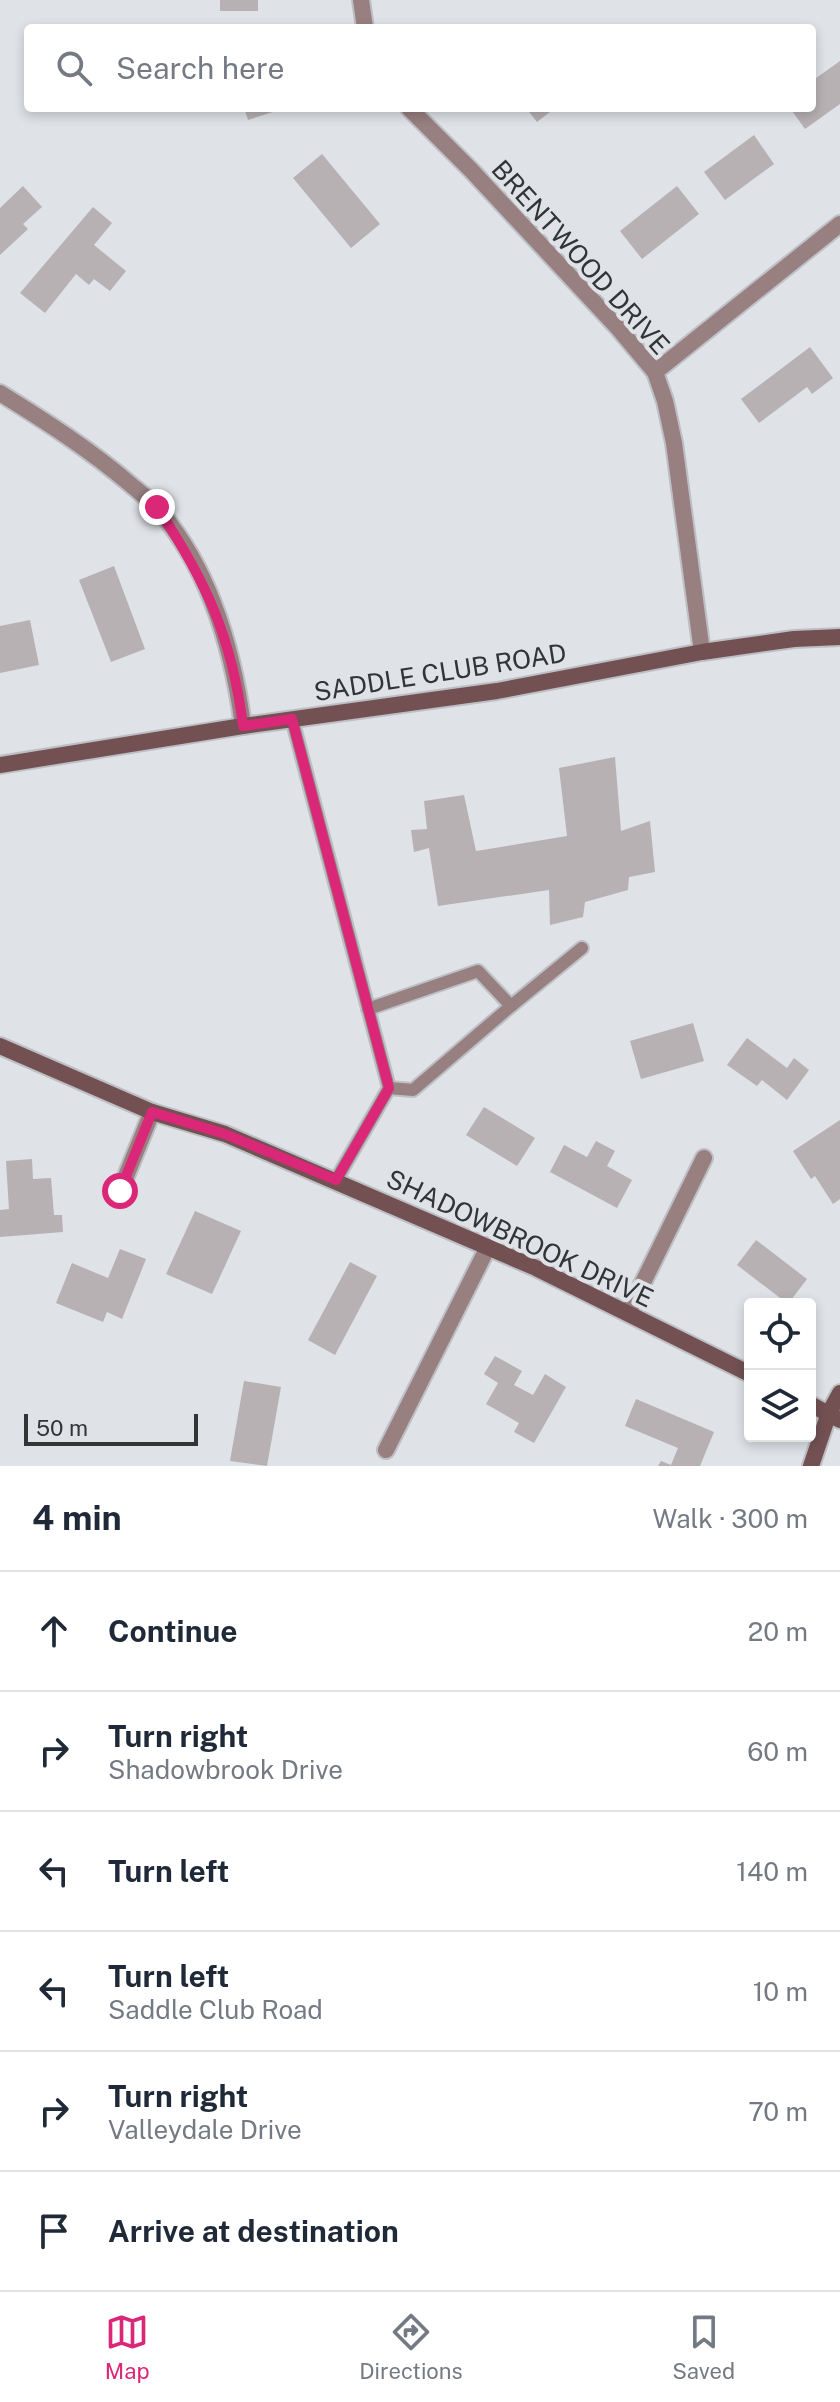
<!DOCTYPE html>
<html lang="en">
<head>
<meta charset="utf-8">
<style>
  :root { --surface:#fff; --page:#f2f2f3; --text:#1f2937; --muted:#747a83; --line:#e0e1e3; --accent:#db2777 }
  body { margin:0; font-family:"Public Sans",sans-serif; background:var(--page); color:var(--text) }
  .controls { position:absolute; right:24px; bottom:24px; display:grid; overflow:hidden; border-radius:8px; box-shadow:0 4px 12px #0003 }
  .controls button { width:72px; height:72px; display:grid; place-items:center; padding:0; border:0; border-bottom:2px solid var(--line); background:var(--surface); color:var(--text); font:40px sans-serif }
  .scale { position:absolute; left:24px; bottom:20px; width:174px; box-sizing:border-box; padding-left:8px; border:4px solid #333436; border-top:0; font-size:22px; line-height:28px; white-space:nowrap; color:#333436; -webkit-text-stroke:6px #dfe2e7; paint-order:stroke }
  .stop { position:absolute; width:24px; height:24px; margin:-18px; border:6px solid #db2777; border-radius:50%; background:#fff }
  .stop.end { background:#db2777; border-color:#fff; box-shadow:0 2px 8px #0008 }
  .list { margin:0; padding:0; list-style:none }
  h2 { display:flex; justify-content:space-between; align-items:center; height:104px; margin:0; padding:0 32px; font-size:34px }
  h2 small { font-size:26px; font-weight:400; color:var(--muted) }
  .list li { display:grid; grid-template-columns:52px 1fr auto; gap:24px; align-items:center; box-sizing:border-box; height:120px; padding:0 32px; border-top:2px solid var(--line) }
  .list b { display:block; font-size:30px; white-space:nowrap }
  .list p { margin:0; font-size:26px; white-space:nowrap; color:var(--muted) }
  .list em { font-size:26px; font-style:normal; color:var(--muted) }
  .icon { flex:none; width:44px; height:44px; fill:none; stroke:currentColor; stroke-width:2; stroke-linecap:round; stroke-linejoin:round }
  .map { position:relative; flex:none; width:840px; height:1466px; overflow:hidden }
  .search { position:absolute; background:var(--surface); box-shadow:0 4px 12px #0003; left:24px; right:24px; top:24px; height:88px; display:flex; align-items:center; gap:20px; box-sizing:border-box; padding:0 28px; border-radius:8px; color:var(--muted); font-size:30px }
  .sheet { height:824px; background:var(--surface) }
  nav { display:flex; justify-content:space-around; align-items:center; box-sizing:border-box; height:112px; border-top:2px solid var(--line); background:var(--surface); font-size:22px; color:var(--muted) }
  nav a { display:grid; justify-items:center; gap:4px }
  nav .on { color:var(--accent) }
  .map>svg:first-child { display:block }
</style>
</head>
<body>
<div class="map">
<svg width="840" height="1466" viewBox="0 0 840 1466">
  <rect width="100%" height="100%" fill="#dfe2e7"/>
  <g fill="#b7b1b3">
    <rect x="220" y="0" width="38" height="11"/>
    <path d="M840,61v43l-35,25 -15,-21h22v-27z"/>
    <path d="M244,108h38v1l-34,11z"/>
    <path d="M526,108h29l-18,14z"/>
    <path d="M754,135l20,29 -49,36 -21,-28z"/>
    <path d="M322,154l58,70 -29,24 -58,-70z"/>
    <path d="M23,186l19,21 -19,17 5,5 -28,26v-47z"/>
    <path d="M677,186l22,28 -57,45 -22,-28z"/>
    <path d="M93,207l19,16 -18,22 32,26 -16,20 -16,-12 -5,6 -13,-11 -31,39 -25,-20z"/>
    <path d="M810,347l23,31 -21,16 -5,-7 -48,36 -18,-24z"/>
    <path d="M114,566l31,83 -34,13 -32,-82z"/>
    <path d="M30,620l9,45 -39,8v-47z"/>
    <path d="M615,757l6,74 29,-10 5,51 -26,5 -1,13 -43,12 -2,15 -33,8 -1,-35 -111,16 -9,-58 -15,4 -3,-22 16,-1 -3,-28 40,-6 12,56 91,-15 -8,-68z"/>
    <path d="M693,1023l11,38 -63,18 -11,-38z"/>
    <path d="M747,1038l40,30 7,-10 15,12 -22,30 -25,-20 -5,6 -30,-21z"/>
    <path d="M484,1107l51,31 -18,28 -51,-31z"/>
    <path d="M840,1120v79l-7,5 -18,-28 -4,3 -18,-28z"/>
    <path d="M596,1141l19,10 -8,15 25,14 -15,28 -67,-36 14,-27 23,12z"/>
    <path d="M32,1159l1,20 18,-1 3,37h8l1,17 -63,5v-27l9,-1 -3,-48z"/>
    <path d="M195,1211l46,20 -29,63 -46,-20z"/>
    <path d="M756,1240l51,39 -19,25 -51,-39z"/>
    <path d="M120,1249l26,10 -24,60 -15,-7 -4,10 -47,-19 16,-40 36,15z"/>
    <path d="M350,1262l27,14 -42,79 -27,-15z"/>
    <path d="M495,1356l27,15 -8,14 19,10 12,-21 21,13 -32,56 -20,-11 5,-9 -33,-19 12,-21 -14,-9z"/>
    <path d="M244,1381l37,6 -14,79 -37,-5z"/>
    <path d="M636,1399l78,33 -14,34h-42l3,-5 10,4 7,-17 -53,-22z"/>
  </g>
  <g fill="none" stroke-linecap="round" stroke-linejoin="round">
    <defs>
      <g id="lane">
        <path d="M292,719l97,369 -53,92"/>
        <path d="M511,1006l71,-58"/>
        <path d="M368,1009l110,-38 33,35 -98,84 -24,-2"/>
      </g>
      <g id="street">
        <path d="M361,0l4,28"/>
        <path d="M409,108l62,62 148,159 36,43 10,29 9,42 28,209"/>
        <path d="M655,372l185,-148"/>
        <path d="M0,393c45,28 89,56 130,91 8,7 19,15 27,24 52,59 76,142 86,218"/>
        <path d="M120,1191l32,-79"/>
        <path d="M628,1313l76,-155"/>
        <path d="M386,1450l102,-203"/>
      </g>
      <g id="secondary">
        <path d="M0,765l243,-39 254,-35 205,-39 92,-13 46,-2"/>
        <path d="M0,1046l152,66 73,22 311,134 214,106"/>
        <path d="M810,1404l30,16"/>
        <path d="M811,1466l18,-53 11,-20"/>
      </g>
    </defs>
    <use href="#lane" stroke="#bdbfc4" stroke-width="16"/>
    <use href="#street" stroke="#bdbfc4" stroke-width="20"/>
    <use href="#secondary" stroke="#bdbfc4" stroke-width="20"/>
    <use href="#lane" stroke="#987f80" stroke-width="12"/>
    <use href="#street" stroke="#987f80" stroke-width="16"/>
    <use href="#secondary" stroke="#735153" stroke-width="16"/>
  </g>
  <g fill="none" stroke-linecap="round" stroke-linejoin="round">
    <path stroke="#db2777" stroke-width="10" d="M120,1191l32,-79 73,22 111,46 53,-92 -97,-369 -49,7c-11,-89 -37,-145 -86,-219"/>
  </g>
  <g text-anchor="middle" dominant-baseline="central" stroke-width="8" stroke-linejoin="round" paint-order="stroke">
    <g font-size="26" fill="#333436" stroke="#dfe2e7">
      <text transform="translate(581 257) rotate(48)">BRENTWOOD DRIVE</text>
      <text transform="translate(440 672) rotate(-9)">SADDLE CLUB ROAD</text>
      <text transform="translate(520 1238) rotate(25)">SHADOWBROOK DRIVE</text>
    </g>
  </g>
</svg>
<div class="controls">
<button><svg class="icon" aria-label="locate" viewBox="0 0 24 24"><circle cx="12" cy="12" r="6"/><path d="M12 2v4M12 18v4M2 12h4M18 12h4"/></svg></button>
<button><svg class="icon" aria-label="layers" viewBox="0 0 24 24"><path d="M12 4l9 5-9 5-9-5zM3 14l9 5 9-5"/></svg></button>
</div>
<div class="scale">50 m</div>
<div class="stop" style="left:120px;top:1191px"></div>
<div class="stop end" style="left:157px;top:507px"></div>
<div class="search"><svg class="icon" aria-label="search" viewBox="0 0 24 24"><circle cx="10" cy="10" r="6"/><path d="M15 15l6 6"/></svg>Search here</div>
</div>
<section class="sheet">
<h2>4 min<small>Walk · 300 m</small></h2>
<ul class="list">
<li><svg class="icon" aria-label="ahead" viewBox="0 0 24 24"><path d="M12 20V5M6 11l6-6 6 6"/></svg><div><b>Continue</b></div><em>20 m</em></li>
<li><svg class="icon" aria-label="right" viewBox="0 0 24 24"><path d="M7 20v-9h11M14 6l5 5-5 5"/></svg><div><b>Turn right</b><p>Shadowbrook Drive</p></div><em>60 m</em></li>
<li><svg class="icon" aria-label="left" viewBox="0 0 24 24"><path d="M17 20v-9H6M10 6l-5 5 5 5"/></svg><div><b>Turn left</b></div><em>140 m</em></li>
<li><svg class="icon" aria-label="left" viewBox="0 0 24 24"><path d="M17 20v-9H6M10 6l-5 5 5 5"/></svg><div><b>Turn left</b><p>Saddle Club Road</p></div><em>10 m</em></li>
<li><svg class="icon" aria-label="right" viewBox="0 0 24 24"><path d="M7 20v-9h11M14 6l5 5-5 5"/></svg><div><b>Turn right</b><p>Valleydale Drive</p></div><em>70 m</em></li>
<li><svg class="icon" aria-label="arrive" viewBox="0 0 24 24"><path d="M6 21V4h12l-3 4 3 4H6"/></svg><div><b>Arrive at destination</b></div></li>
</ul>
</section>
<nav>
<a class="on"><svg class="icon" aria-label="map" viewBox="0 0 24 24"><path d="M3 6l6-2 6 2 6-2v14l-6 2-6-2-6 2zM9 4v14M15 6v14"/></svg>Map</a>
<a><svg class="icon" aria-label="directions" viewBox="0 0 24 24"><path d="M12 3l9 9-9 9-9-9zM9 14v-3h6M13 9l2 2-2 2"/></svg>Directions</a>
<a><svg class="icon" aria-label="saved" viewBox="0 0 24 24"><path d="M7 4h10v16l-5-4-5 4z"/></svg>Saved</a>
</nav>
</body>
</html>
